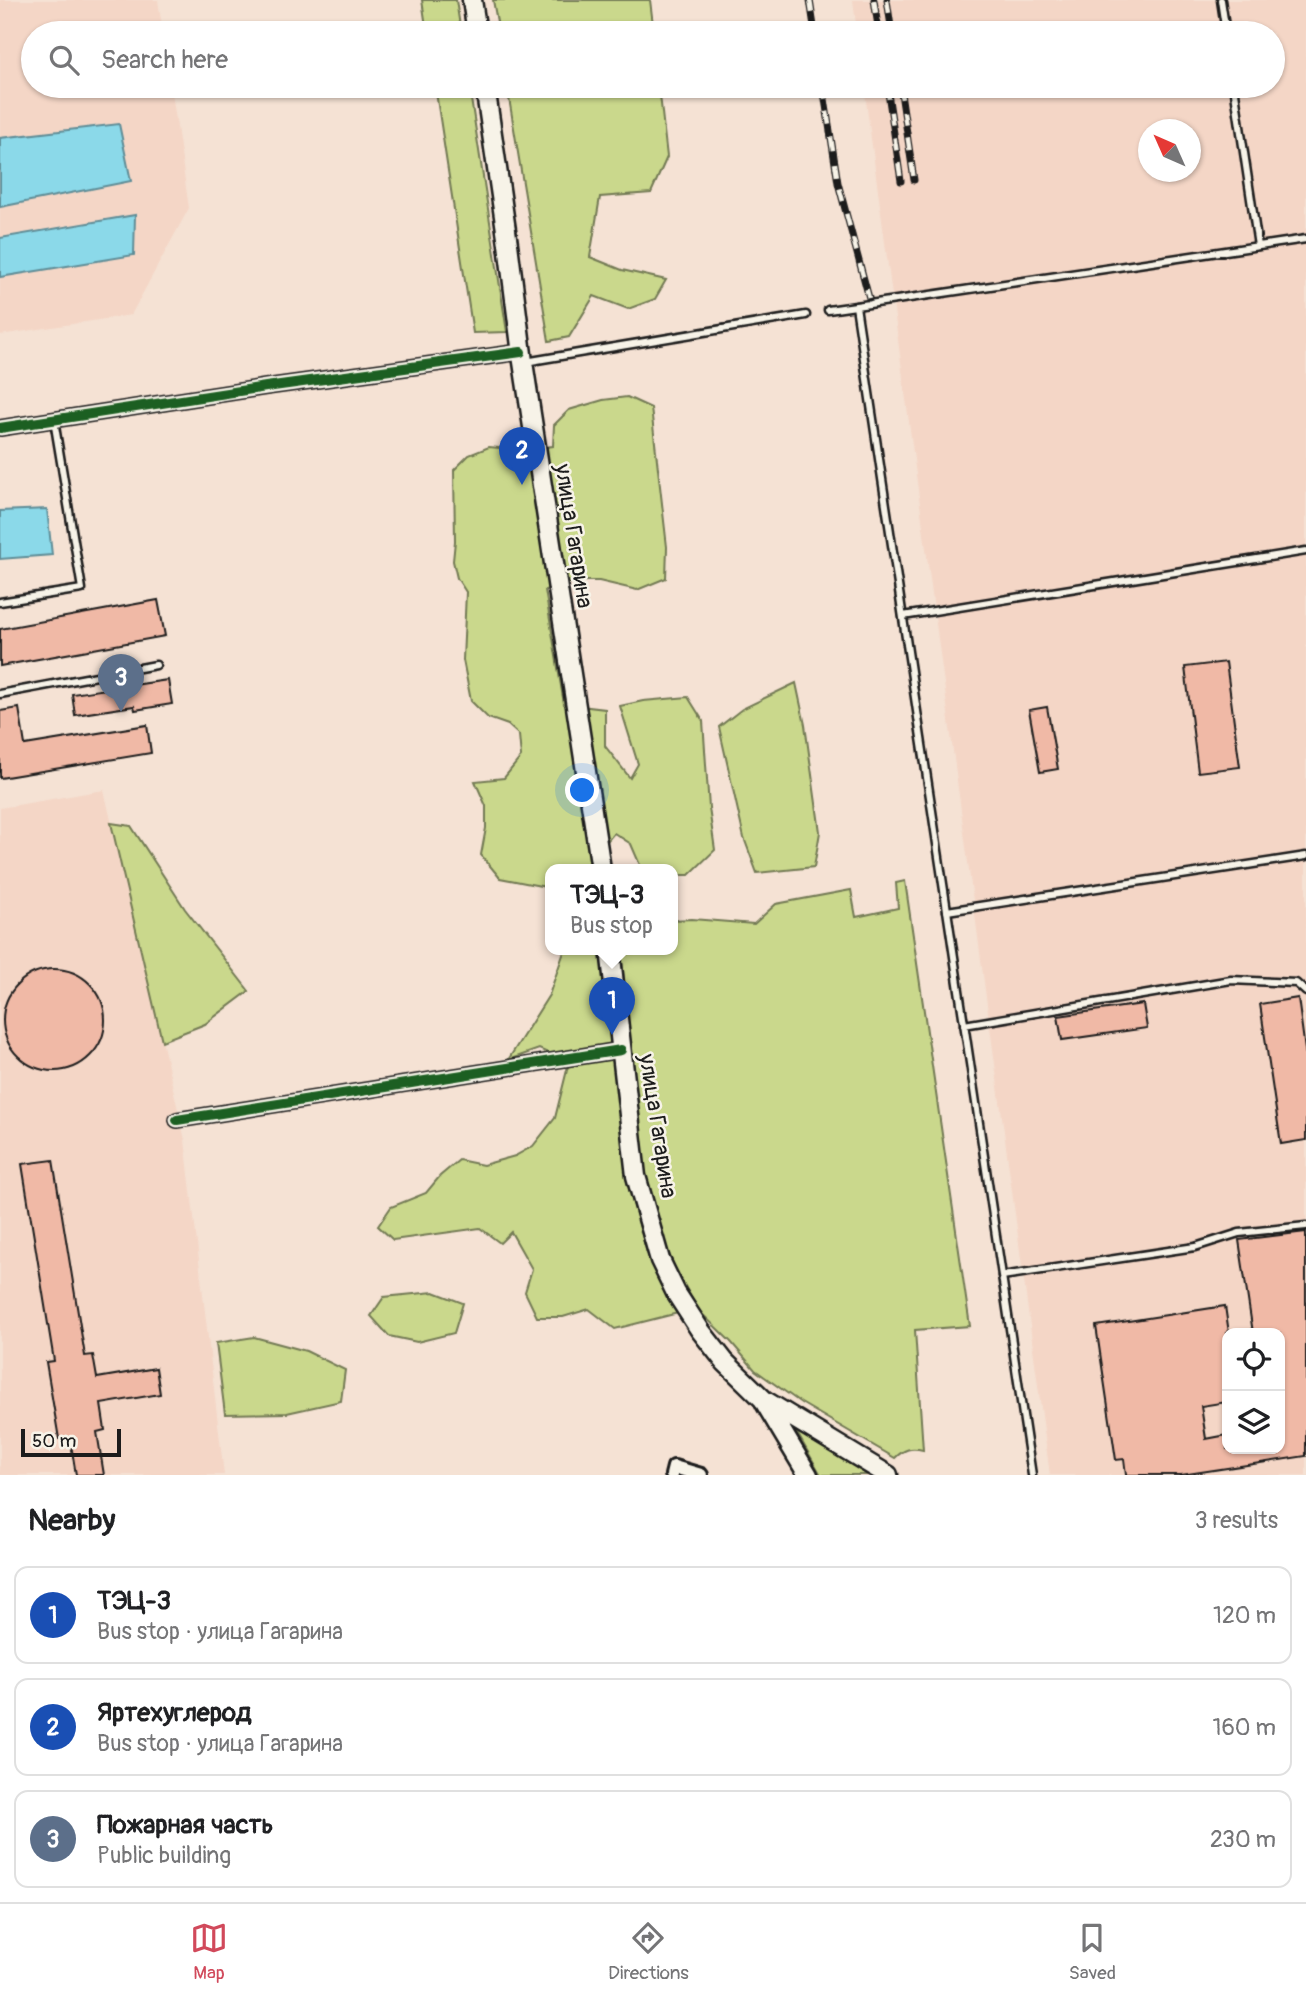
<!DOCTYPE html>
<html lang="en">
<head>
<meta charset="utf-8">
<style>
  :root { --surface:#fff; --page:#f6f6f6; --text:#202124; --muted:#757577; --line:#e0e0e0; --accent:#d1495b }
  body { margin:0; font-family:Pangolin,sans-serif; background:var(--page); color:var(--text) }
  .controls { position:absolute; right:21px; bottom:21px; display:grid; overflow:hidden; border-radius:14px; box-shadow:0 2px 5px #0004 }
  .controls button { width:63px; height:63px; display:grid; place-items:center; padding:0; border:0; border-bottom:2px solid var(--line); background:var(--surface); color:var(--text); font:35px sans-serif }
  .compass { position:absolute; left:1138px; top:119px; width:63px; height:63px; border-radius:50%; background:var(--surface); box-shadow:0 2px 5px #0004; rotate:315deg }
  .scale { position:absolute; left:21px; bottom:18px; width:100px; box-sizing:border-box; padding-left:7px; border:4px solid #1c1c1c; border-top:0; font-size:19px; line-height:24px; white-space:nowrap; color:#1c1c1c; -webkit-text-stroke:5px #f7f3e8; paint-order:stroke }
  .you { position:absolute; left:583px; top:791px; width:24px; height:24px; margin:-18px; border:5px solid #fff; border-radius:50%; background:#1a73e8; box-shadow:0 0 0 10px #1a73e833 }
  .badge { display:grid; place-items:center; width:46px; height:46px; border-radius:50%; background:var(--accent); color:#fff; font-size:23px; font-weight:700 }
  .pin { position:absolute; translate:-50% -58px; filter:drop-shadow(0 2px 4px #0008) }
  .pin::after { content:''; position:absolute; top:37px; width:24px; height:21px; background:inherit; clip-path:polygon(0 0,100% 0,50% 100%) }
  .popup { position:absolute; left:545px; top:864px; width:133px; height:91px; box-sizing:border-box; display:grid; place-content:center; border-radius:14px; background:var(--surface); filter:drop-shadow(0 2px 5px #0005); font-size:23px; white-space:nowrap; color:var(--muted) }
  .popup b { font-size:26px; color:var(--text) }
  .popup::after { content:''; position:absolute; left:50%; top:100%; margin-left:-14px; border:14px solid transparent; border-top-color:var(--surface) }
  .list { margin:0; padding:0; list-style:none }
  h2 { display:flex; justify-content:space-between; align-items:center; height:91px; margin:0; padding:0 28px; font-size:30px }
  h2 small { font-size:23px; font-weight:400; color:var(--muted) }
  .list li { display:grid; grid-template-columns:46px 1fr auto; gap:21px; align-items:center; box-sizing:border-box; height:98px; margin:0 14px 14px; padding:0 14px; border:2px solid var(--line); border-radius:14px }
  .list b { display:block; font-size:26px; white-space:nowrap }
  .list p { margin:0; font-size:23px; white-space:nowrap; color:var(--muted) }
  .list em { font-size:23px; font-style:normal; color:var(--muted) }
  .icon { flex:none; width:38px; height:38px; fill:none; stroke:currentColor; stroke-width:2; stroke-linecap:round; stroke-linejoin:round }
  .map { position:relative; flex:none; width:1306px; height:1475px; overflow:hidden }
  .search { position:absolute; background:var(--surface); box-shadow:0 2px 5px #0004; left:21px; right:21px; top:21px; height:77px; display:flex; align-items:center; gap:18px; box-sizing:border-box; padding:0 24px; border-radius:38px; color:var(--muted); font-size:26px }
  .sheet { height:427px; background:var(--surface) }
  nav { display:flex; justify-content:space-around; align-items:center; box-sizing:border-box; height:98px; border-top:2px solid var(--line); background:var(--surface); font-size:19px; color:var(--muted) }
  nav a { display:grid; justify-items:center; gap:4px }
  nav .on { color:var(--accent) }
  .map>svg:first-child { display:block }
</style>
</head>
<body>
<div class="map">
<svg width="1306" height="1475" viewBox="0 0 1306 1475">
  <rect width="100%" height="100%" fill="#f5e2d4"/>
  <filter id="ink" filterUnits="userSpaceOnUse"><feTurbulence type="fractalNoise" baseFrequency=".0143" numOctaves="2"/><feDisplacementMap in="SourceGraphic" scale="14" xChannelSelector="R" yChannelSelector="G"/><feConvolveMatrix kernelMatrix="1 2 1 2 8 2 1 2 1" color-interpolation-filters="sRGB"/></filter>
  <g filter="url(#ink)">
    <g fill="#f4d6c6" fill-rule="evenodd">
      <path d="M0,0h158l5,33h-130v53h138l18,122 -58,107 -131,20z"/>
      <path d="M853,0h453v1475h-256l-186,-1389h409v-53h-416zM1148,130h42v42h-42zM1227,1333h53v116h-53z"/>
      <path d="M104,790l81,350 39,335h-224v-667z"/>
    </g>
    <g fill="#cad88c" stroke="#737a54" stroke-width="2">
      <path d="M422,0h34l5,33h-34z"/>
      <path d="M493,0h157l4,33h-155z"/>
      <path d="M435,86h34l38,246 -34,1z"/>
      <path d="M507,86h152l8,71 -16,36 -51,4 -10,60 32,13 44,10 -11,19 -27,10 -34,-13 -25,41 -20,4z"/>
      <path d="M627,397l24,11 16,139 -1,31 -29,12 -38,-9h-22l-32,9 19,114 41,5v37l25,32 8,-14 -18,-58 23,-5 45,-4 15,24 6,87 6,42 -26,25h-16v-6h-29l-4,-4 -9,-21 -17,-11 -25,29 -2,7h-36v19l-51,-10 -19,-23 5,-27v-22l-11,-25 29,-3 17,-21 -2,-22 -11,-10 -20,-7 -17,-17 -8,-41 3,-68 -9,-14 -4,-17 2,-20 -1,-71 15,-15 20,-8 31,3 33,-4 1,-21 15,-15 34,-10z"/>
      <path d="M796,683l9,42 15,107 -6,35 -57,6 -13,-35 -25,-111 23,-18z"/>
      <path d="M111,823l20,3 54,83 64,82 -44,33 -43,17z"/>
      <path d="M905,881l65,445 -55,4 8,120c-12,-3 -19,-1 -28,8l-94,-55 -46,-33 -24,-28 -33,-32 -24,-44 -10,-24 -22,-80 -21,-213h52v-29l19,-1 62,5 22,-20 75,-14 5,27 42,-9 -2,-25z"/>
      <path d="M565,949h36l2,29 24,203 20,72 13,25 22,34 -67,17 -26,-20 -26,8h-26l-12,-25 7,-23 -21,-37 -11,11 -20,-15 -87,12 -15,-14 13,-19 35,-14 14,-17 19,-16 24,5 32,-9 18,-10 22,-28 14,-56 -30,-13 -31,11 41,-65z"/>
      <path d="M434,1292l29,11 -9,30 -37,9 -28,-6 -18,-20 13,-19z"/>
      <path d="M254,1337l52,14 39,19 -4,31 -54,12 -62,1 -9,-71z"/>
      <path d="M793,1426l75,49h-47z"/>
    </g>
    <g fill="#8bd9e9" stroke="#5f8d97" stroke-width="2">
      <path d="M119,124l12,57 -131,26v-69z"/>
      <path d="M135,215l-1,40 -134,22v-39z"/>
      <path d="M47,509l5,46 -52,4v-48z"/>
    </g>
    <g fill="#f0b9a6" stroke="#1c1c1c" stroke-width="2">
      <path d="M158,600l7,36 -165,30v-37z"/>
      <path d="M1226,662l14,105 -42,5 -13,-105z"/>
      <path d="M168,680l4,24 -37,6 -1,-4 -59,9 -3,-21z"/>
      <path d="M1047,707l11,62 -18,3 -11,-62z"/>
      <path d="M19,708l6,37 122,-20 4,28 -151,25v-67z"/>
      <circle cx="54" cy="1020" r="51"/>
      <path d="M1298,998l8,59v83l-25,4 -21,-140z"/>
      <path d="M1143,1004l4,24 -85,12 -4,-24z"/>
      <path d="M53,1160l32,196 8,-1 4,23 59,-10 4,26 -59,10 4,26 -8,2 7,43h-28l-6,-37 -11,1 -13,-77 8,-1 -32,-197z"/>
      <path d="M1306,1232v224l-125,19h-55l-2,-16 -8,1 -20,-134 129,-20 4,27h-2v69l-26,4 5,33 21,-4v14h53v-116h-27l-14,-93z"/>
    </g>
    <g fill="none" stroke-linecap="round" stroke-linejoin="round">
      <defs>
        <g id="lane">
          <path d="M1221,0l5,33"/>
          <path d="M1234,86l24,160"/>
          <path d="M828,310l28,-4"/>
          <path d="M525,362l281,-47"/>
          <path d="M0,602l82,-13 -28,-169"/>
          <path d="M903,616l403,-65"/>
          <path d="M0,694l156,-29"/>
          <path d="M947,911l359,-55"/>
          <path d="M964,1025l267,-45 65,3 10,9"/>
          <path d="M1002,1276l193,-29 44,-14 67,-7"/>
          <path d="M1032,1475l-176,-1169 450,-67"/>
        </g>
        <g id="street">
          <path d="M0,428l266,-41 255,-35"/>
          <path d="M177,1120l444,-70"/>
          <path d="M672,1475l2,-8 27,8"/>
        </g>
        <g id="secondary">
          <path d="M472,0l5,33"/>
          <path d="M485,86l23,158 15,118 78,507"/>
          <path d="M610,949l26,227 24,84 16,33 24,37 25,32 39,38 124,75"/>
          <path d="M765,1403l43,72"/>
        </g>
      </defs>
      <use href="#lane" stroke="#1c1c1c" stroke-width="11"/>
      <use href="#street" stroke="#1c1c1c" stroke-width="18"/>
      <use href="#secondary" stroke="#1c1c1c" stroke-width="23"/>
      <use href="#lane" stroke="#f7f3e8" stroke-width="6"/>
      <use href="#street" stroke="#f7f3e8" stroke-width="12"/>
      <use href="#secondary" stroke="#f7f3e8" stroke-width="18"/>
      <defs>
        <g id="rail">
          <path d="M810,0l5,33"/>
          <path d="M874,0l5,33"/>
          <path d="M887,0l5,33"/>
          <path d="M823,86l15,97 31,115"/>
          <path d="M887,86l14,95"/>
          <path d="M900,86l14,94"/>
        </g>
      </defs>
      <use href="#rail" stroke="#1c1c1c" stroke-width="7"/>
      <use href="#rail" stroke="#f7f3e8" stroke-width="4.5" stroke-dasharray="13" stroke-linecap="butt"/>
      <defs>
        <g id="cycleway">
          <path d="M0,428l266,-41 255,-35"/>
          <path d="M177,1120l444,-70"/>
        </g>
      </defs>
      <use href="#cycleway" stroke="#f7f3e8" stroke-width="15"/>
      <use href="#cycleway" stroke="#1b5e20" stroke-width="10"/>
    </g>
  </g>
  <g text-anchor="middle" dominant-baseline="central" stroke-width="5" stroke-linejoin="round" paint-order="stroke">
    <g font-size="23" fill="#1c1c1c" stroke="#f7f3e8">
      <text transform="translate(574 536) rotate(81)">улица Гагарина</text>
      <text transform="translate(658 1126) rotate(81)">улица Гагарина</text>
    </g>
  </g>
</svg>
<div class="controls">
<button><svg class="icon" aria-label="locate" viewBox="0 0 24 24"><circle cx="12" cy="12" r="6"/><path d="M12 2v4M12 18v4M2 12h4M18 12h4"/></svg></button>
<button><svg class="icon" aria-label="layers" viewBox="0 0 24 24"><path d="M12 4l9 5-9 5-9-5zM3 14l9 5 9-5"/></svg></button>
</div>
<svg class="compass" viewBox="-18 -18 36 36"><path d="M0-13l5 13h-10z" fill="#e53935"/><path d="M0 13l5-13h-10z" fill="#757577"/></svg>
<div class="scale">50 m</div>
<div class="you"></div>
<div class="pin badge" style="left:612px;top:1035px;background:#1a4fb4">1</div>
<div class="popup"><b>ТЭЦ-3</b>Bus stop</div>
<div class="pin badge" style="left:522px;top:485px;background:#1a4fb4">2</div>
<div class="pin badge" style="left:121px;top:712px;background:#5c6f8a">3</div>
<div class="search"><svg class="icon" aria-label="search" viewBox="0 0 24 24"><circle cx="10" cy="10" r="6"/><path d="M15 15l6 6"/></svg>Search here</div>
</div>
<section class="sheet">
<h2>Nearby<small>3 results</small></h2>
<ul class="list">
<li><span class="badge" style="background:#1a4fb4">1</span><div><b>ТЭЦ-3</b><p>Bus stop · улица Гагарина</p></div><em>120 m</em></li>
<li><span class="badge" style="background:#1a4fb4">2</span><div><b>Яртехуглерод</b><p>Bus stop · улица Гагарина</p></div><em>160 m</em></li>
<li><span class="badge" style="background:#5c6f8a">3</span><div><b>Пожарная часть</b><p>Public building</p></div><em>230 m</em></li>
</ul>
</section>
<nav>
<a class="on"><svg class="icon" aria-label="map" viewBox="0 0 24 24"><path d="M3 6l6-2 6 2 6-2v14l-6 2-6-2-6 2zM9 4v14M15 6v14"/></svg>Map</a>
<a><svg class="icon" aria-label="directions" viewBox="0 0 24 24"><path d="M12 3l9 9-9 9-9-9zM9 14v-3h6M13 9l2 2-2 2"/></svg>Directions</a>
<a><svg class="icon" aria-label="saved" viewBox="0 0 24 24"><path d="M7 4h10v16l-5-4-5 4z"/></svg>Saved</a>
</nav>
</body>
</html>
